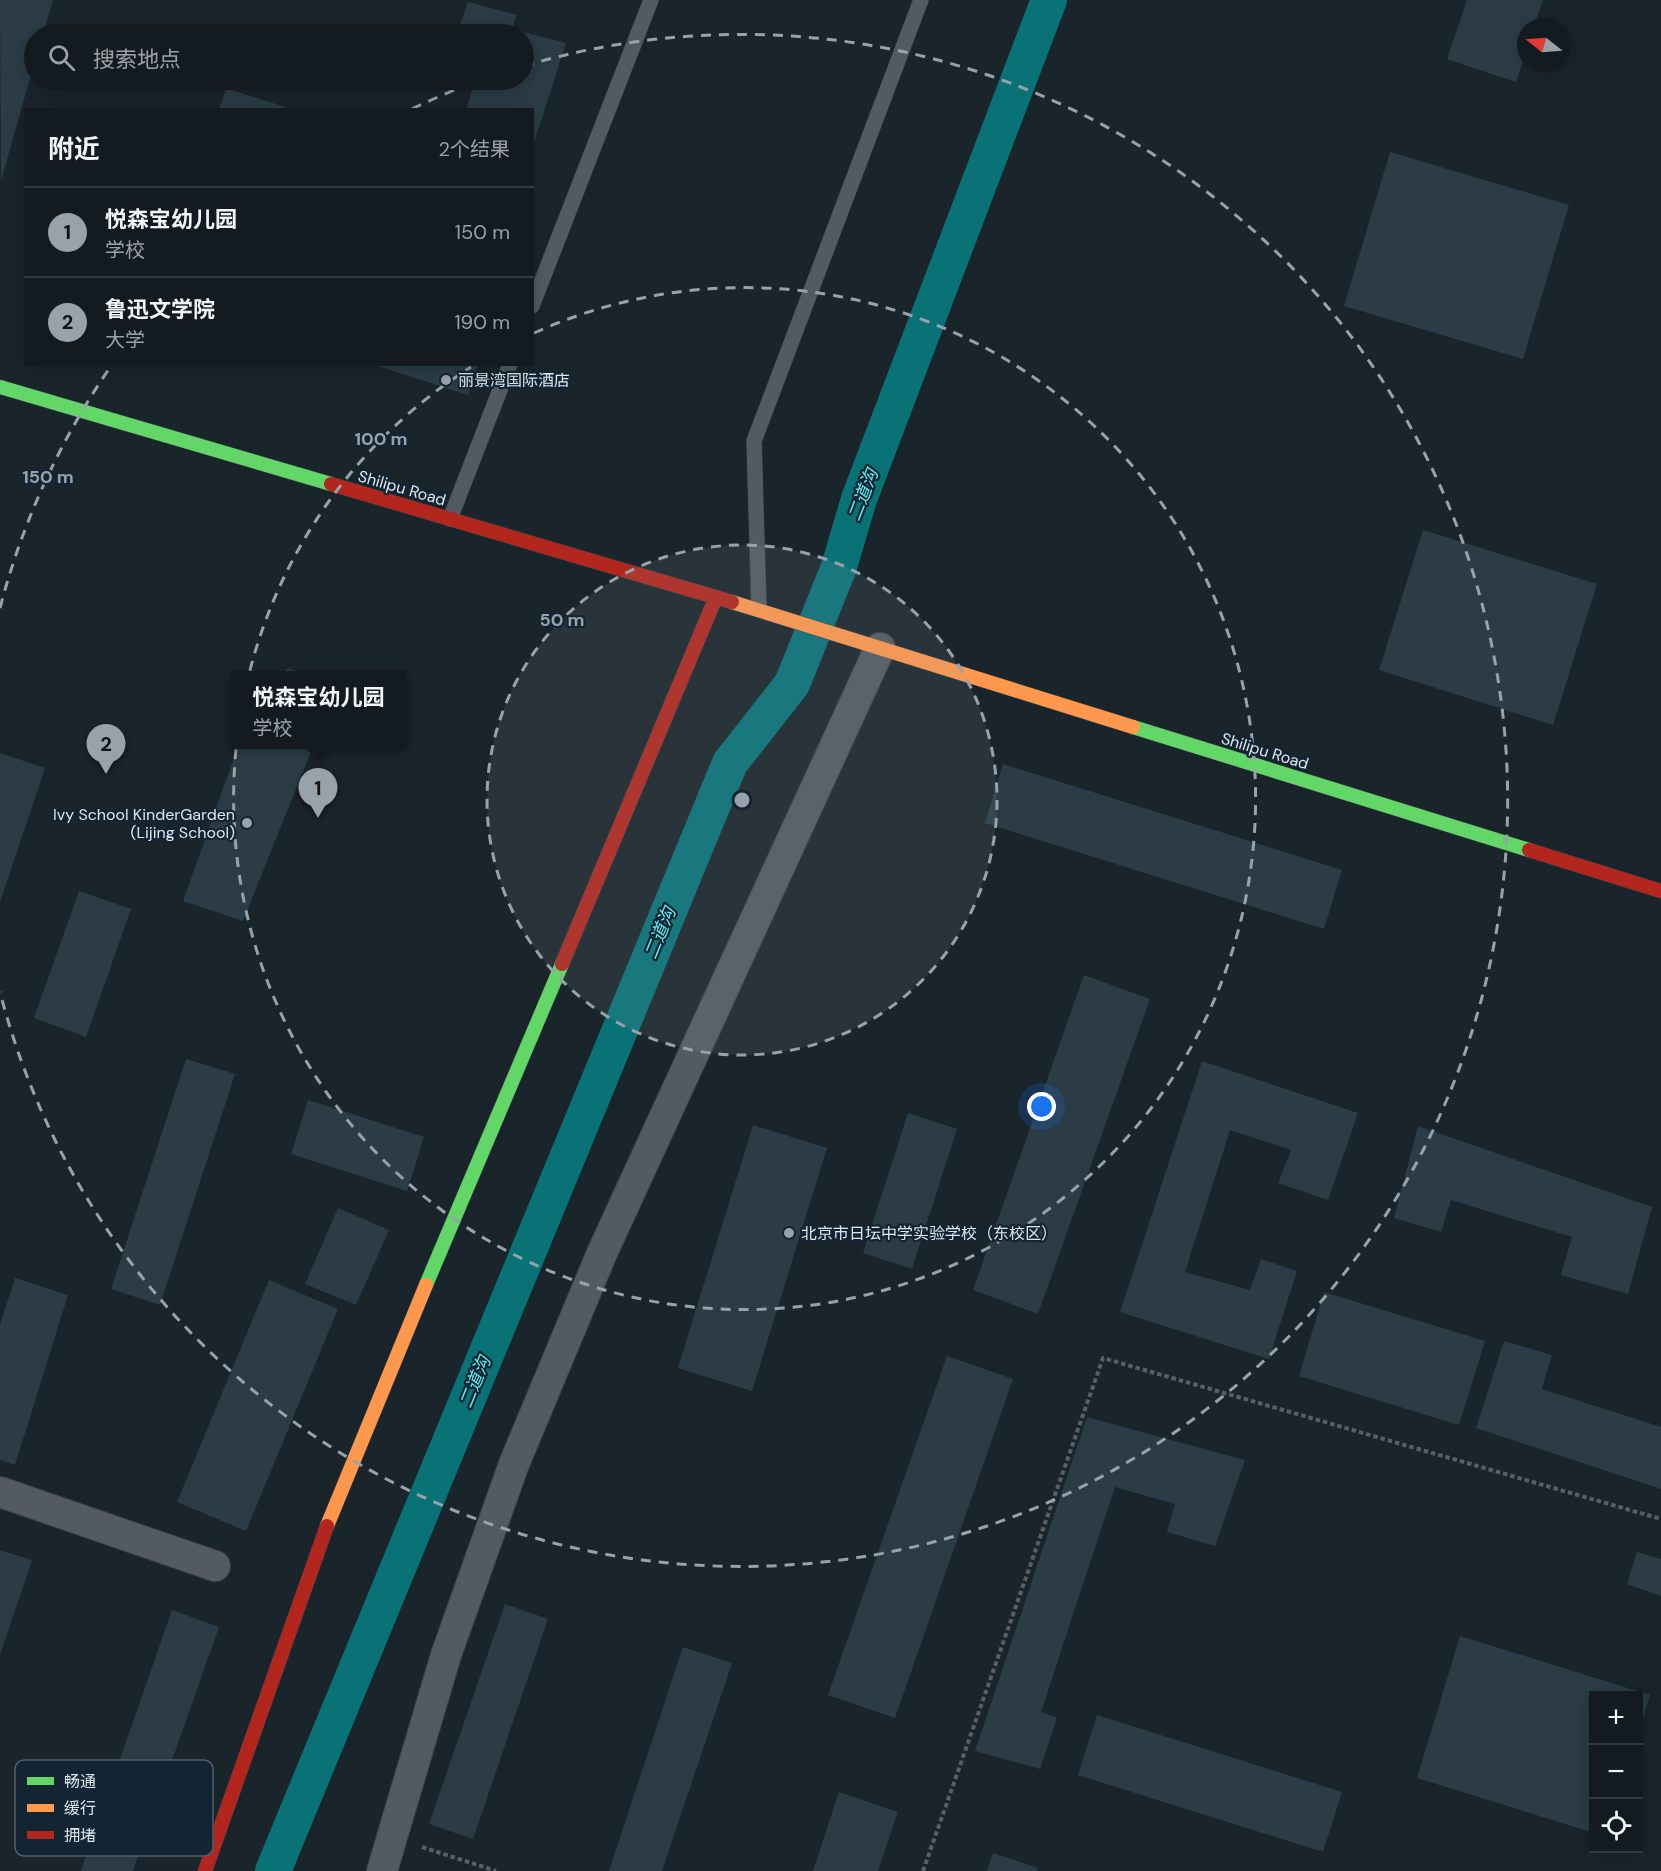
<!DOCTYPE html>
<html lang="zh">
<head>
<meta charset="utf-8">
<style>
  :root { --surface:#141b20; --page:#1d2429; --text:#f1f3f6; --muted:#9da1a5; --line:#33393e; --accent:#97a2aa }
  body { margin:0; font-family:"DM Sans","Noto Sans SC",sans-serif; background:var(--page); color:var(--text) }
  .controls { position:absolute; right:18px; bottom:18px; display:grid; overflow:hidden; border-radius:0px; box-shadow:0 3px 15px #0003 }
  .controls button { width:54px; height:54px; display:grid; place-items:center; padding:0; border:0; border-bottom:2px solid var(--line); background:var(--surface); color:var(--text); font:30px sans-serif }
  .compass { position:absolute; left:1517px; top:18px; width:54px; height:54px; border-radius:50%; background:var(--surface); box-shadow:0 3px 15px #0003; rotate:287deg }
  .you { position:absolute; left:1042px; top:1107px; width:21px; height:21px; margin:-15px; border:4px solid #fff; border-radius:50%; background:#1a73e8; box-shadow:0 0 0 9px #1a73e833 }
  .badge { display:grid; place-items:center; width:39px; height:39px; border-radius:50%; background:var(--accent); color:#111; font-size:20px; font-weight:700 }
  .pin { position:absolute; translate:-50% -50px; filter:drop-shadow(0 2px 3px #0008) }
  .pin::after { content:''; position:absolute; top:32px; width:21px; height:18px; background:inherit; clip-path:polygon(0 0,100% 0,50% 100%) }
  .popup { position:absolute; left:230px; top:671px; width:177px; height:78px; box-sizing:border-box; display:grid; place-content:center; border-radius:0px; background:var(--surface); filter:drop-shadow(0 2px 4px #0005); font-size:20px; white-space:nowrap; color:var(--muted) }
  .popup b { font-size:22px; color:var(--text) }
  .popup::after { content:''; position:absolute; left:50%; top:100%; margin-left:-12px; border:12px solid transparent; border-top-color:var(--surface) }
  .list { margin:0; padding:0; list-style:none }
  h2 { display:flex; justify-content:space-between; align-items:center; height:78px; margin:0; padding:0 24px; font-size:26px }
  h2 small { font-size:20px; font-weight:400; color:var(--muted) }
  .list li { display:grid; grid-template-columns:39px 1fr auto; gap:18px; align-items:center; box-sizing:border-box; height:90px; padding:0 24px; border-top:2px solid var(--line) }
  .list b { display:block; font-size:22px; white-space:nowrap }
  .list p { margin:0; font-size:20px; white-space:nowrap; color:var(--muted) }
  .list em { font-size:20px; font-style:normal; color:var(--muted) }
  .icon { flex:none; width:33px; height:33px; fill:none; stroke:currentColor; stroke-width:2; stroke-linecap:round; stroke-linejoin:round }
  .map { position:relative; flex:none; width:1661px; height:1871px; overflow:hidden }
  .search { position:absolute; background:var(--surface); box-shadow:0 3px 15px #0003; left:24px; top:24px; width:510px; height:66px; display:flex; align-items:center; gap:15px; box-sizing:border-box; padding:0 21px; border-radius:33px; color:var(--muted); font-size:22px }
  .panel { position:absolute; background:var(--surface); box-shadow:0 3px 15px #0003; left:24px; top:108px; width:510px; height:258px; border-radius:0px }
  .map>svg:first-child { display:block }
</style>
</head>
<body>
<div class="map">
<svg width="1661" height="1871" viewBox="0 0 1661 1871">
  <rect width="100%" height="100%" fill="#1a242b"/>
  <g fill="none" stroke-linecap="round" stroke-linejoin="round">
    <path stroke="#087277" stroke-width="36" d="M273,1871l457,-1108 62,-79 47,-117 20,-68 190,-499"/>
  </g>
  <g fill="#2b3c46">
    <path d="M0,0h53l-10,34h-9v30l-33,117z"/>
    <path d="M1467,0h76l-9,27h-8v25l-10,30 -69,-23z"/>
    <path d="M468,2l49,13 -5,14 54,14 -33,103 -1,-36h-66l9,-30h49v-46h-67z"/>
    <path d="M226,88l65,21v1h-72z"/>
    <path d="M1390,152l179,53 -46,154 -179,-53z"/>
    <path d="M371,364h107l-10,31z"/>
    <path d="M1423,530l174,54 -44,141 -174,-55z"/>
    <path d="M289,668l17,8h-28z"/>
    <path d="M239,744h75l-71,177 -60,-20z"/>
    <path d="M0,753l45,15 -45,134z"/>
    <path d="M1003,764l339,106 -18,59 -339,-106z"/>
    <path d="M79,891l52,18 -45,128 -52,-19z"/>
    <path d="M1084,975l66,24 -112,315 -65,-24z"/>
    <path d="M186,1059l49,15 -75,231 -49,-16z"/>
    <path d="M1202,1061l156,52 -30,87 -50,-17 13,-33 -61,-20 -45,142 65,18 11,-31 36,12 -28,88 -149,-47z"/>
    <path d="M308,1100l116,37 -17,54 -116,-37z"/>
    <path d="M908,1113l49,16 -45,140 -49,-16z"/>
    <path d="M753,1125l74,23 -75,243 -74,-23z"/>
    <path d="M1418,1126l234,81 -24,87 -67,-19 11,-38 -121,-37 -10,32 -47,-14z"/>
    <path d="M338,1208l51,22 -33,75 -51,-21z"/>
    <path d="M15,1278l53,17 -53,170 -15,-5v-135z"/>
    <path d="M269,1280l69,29 -92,222 -69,-29z"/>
    <path d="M1324,1292l161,49 -26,84 -160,-49z"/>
    <path d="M1504,1341l48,14 -10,34 119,38v62l-185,-61z"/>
    <path d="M947,1356l66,23 -118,339 -67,-23z"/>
    <path d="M1087,1417l158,43 -30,86 -48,-14 8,-28 -60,-17 -74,225 16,6 -17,51 -65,-18z"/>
    <path d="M0,1550l32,10 -32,95z"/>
    <path d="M1637,1552l24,7v37l-34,-12z"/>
    <path d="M505,1604l43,15 -75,220 -44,-15z"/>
    <path d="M172,1610l47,17 -86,244h-52z"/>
    <path d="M1460,1636l190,59 -11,35 -1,-34h-44v137l-177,-55z"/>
    <path d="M683,1647l49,16 -70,208h-53z"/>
    <path d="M1097,1715l245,77 -19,60 -245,-77z"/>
    <path d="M839,1792l59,20 -20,59h-65z"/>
    <path d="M993,1853l45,15 -1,3h-50z"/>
  </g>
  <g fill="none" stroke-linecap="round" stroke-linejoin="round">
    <defs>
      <g id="lane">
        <path d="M532,306l119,-306"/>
        <path d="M450,519l60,-155"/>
        <path d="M759,610l-5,-169 167,-441"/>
      </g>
      <g id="street">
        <path d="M0,1492l215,74"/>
        <path d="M382,1871l64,-216 68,-191 88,-211 278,-605"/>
      </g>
      <g id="fast">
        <path d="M0,387l331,97"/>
        <path d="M1133,727l396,123"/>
        <path d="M426,1285l136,-321"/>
      </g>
      <g id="slow">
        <path d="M732,602l401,125"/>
        <path d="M327,1526l99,-241"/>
      </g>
      <g id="jam">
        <path d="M331,484l401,118"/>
        <path d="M1529,850l132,41"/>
        <path d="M562,964l154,-367"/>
        <path d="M205,1871l122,-345"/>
      </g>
    </defs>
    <use href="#lane" stroke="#394047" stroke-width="16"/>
    <use href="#street" stroke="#394047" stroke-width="32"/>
    <use href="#fast" stroke="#394047" stroke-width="15"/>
    <use href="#slow" stroke="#394047" stroke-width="15"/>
    <use href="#jam" stroke="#394047" stroke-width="15"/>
    <g stroke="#586065" stroke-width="4" stroke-dasharray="4.5 3" stroke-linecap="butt">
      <path d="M422,1847l74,24"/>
      <path d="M923,1871l180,-513 558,161"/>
    </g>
    <use href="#lane" stroke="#535a61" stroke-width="15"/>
    <use href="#street" stroke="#535a61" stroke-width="30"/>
    <use href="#fast" stroke="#63d668" stroke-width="14"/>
    <use href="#slow" stroke="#ff974d" stroke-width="14"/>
    <use href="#jam" stroke="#b3261e" stroke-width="14"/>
  </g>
  <circle cx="742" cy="800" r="255" fill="#97a2aa" fill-opacity=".12"/>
  <g fill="none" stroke="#97a2aa" stroke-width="3" stroke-dasharray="10 8">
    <circle cx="742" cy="800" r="255"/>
    <path d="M534 333A511 511 0 1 1 471 367"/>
    <path d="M0 608A766 766 0 0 1 111 366M412 109A766 766 0 0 1 480 80M524 66A766 766 0 1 1 0 992"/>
  </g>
  <g fill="#97a2aa" stroke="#132532" stroke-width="2">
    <circle cx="446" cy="380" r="6"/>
    <circle cx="247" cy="823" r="6"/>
    <circle cx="789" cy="1233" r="6"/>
  </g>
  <g text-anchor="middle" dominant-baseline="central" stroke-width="4.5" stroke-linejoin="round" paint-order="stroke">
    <g font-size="16" fill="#dbe6ef" stroke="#132532" text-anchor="start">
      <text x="458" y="380">丽景湾国际酒店</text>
      <text x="235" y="814" text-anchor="end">Ivy School KinderGarden<tspan x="235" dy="18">(Lijing School)</tspan></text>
      <text x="801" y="1233">北京市日坛中学实验学校（东校区）</text>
    </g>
    <g font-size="16" fill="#dbe6ef" stroke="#132532">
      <text transform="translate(402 488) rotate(16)">Shilipu Road</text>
      <text transform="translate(1265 751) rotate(17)">Shilipu Road</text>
    </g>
    <g font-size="18" font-style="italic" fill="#63ecf1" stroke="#132532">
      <text transform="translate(863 495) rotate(-69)">二道沟</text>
      <text transform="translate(660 933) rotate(-68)">二道沟</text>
      <text transform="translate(475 1382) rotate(-68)">二道沟</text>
    </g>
  </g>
  <rect x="15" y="1760" width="198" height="96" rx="9" fill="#132532" stroke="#4f5f6b" stroke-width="1.5"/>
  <rect x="27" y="1777" width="27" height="8" fill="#63d668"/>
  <rect x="27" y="1804" width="27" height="8" fill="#ff974d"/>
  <rect x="27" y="1831" width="27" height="8" fill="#b3261e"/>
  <g font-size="16" fill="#dbe6ef">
    <text x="64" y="1787">畅通</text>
    <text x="64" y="1814">缓行</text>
    <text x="64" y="1841">拥堵</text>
  </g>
  <circle cx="742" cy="800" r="9" fill="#97a2aa" stroke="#132532" stroke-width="3"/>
  <g font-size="18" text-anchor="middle" font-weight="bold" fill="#97a2aa" stroke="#132532" stroke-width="4.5" stroke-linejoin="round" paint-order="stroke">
    <text x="381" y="445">100 m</text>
    <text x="48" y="483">150 m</text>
    <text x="562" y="626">50 m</text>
  </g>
</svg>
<div class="controls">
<button>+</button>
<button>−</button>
<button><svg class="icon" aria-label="locate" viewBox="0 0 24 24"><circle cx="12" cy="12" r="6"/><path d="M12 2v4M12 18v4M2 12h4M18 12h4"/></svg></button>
</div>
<svg class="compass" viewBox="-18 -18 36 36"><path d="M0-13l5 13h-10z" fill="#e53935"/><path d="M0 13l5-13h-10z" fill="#9da1a5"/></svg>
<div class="you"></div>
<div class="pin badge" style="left:318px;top:818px">1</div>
<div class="popup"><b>悦森宝幼儿园</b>学校</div>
<div class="pin badge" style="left:106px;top:774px">2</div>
<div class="search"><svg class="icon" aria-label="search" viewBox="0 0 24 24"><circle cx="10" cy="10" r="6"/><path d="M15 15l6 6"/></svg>搜索地点</div>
<section class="panel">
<h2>附近<small>2个结果</small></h2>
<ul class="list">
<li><span class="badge">1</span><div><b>悦森宝幼儿园</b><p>学校</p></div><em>150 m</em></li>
<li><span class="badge">2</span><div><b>鲁迅文学院</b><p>大学</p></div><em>190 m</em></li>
</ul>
</section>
</div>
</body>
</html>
